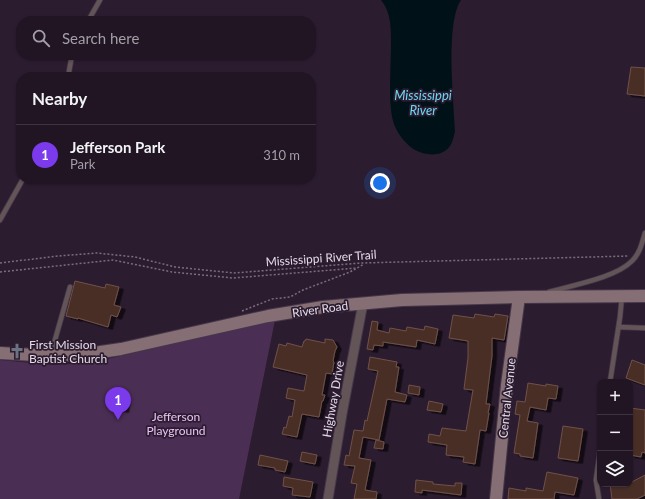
<!DOCTYPE html>
<html lang="en">
<head>
<meta charset="utf-8">
<style>
  :root { --surface:#211524; --page:#291e2c; --text:#f1f3f6; --muted:#a29fa6; --line:#3e3441; --accent:#7c3aed }
  body { margin:0; font-family:Lato,sans-serif; background:var(--page); color:var(--text) }
  .controls { position:absolute; right:12px; bottom:12px; display:grid; overflow:hidden; border-radius:8px; box-shadow:0 1px 3px #0004 }
  .controls button { width:36px; height:36px; display:grid; place-items:center; padding:0; border:0; border-bottom:1px solid var(--line); background:var(--surface); color:var(--text); font:20px sans-serif }
  .you { position:absolute; left:380px; top:183px; width:14px; height:14px; margin:-10px; border:3px solid #fff; border-radius:50%; background:#1a73e8; box-shadow:0 0 0 6px #1a73e833 }
  .badge { display:grid; place-items:center; width:26px; height:26px; border-radius:50%; background:var(--accent); color:#fff; font-size:13px; font-weight:700 }
  .pin { position:absolute; translate:-50% -33px; filter:drop-shadow(0 1px 2px #0008) }
  .pin::after { content:''; position:absolute; top:21px; width:14px; height:12px; background:inherit; clip-path:polygon(0 0,100% 0,50% 100%) }
  .list { margin:0; padding:0; list-style:none }
  h2 { display:flex; justify-content:space-between; align-items:center; height:52px; margin:0; padding:0 16px; font-size:17px }
  h2 small { font-size:13px; font-weight:400; color:var(--muted) }
  .list li { display:grid; grid-template-columns:26px 1fr auto; gap:12px; align-items:center; box-sizing:border-box; height:60px; padding:0 16px; border-top:1px solid var(--line) }
  .list b { display:block; font-size:15px; white-space:nowrap }
  .list p { margin:0; font-size:13px; white-space:nowrap; color:var(--muted) }
  .list em { font-size:13px; font-style:normal; color:var(--muted) }
  .icon { flex:none; width:22px; height:22px; fill:none; stroke:currentColor; stroke-width:2; stroke-linecap:round; stroke-linejoin:round }
  .map { position:relative; flex:none; width:645px; height:499px; overflow:hidden }
  .search { position:absolute; background:var(--surface); box-shadow:0 1px 3px #0004; left:16px; top:16px; width:300px; height:44px; display:flex; align-items:center; gap:10px; box-sizing:border-box; padding:0 14px; border-radius:16px; color:var(--muted); font-size:15px }
  .panel { position:absolute; background:var(--surface); box-shadow:0 1px 3px #0004; left:16px; top:72px; width:300px; height:112px; border-radius:16px }
  .map>svg:first-child { display:block }
</style>
</head>
<body>
<div class="map">
<svg width="645" height="499" viewBox="0 0 645 499">
  <defs>
    <filter id="shadow"><feDropShadow dx="4.5" dy="2.5" stdDeviation="0" flood-color="#0009"/></filter>
  </defs>
  <rect width="100%" height="100%" fill="#2c1c30"/>
  <path fill="#4b2e54" d="M275,320l-36,179h-239v-139l53,5 37,-2z"/>
  <path fill="#001218" d="M381,0h80c-16,24 -7,101 -6,131 -2,10 -4,18 -14,22 -8,3 -19,1 -26,-3 -10,-6 -19,-18 -22,-29 -5,-20 -2,-56 -2,-77 0,-16 0,-32 -10,-44z"/>
  <g fill="#4a2e27" stroke="#6f5149" filter="url(#shadow)">
    <path d="M631,67l14,1v28l-18,-2z"/>
    <path d="M75,281l30,7 1,-4 13,3 -5,18 7,2 -4,10 -6,-2 -3,12 -30,-9v1l-12,-3z"/>
    <path d="M475,314l19,3 1,-3 13,2 -4,24 -12,-2v18l-6,48h4l-2,9h1l-3,18 -6,-1 -5,34 -12,-2 1,-5 -18,-2 1,-10 -19,-3 1,-8 11,2 2,-8 24,3 7,-41 -9,-1 4,-31v-17l-19,-3 4,-23 21,3z"/>
    <path d="M372,321l6,1 -1,8 12,3 1,-5 16,3 1,-4 17,3 1,-4 13,3 -3,15 -18,-4 -1,7 -33,-5v4l-9,-1 -1,5 -6,-1z"/>
    <path d="M306,339l19,4v-4l8,1 4,7 -2,4 -2,10 1,1 -2,12 -6,-1 -4,22h3l-2,6h-1l-3,16 -17,-3 -5,23 -15,-3 2,-7 2,1 3,-12 3,1 3,-17 -9,-2 2,-10 16,3 3,-16 -34,-8 6,-23 7,2 1,-3 15,4 2,-6h1z"/>
    <path d="M370,357l27,5 -1,5h3l-4,25 12,3 -2,7 -18,-3 -8,41 -16,-3 -4,21 12,2 -6,30 12,2 -1,7h-22l3,-15 -6,-1 4,-17 -11,-1 2,-10 3,1 5,-26 9,1 2,-11 2,1 11,-50 -10,-2z"/>
    <path d="M632,360l13,5v20l-19,-7z"/>
    <path d="M528,383l18,3v-2l12,2 -2,13 -8,-1 -2,12 -16,-3 -3,14 11,2 -5,35 -13,-2v-2l-6,-1 6,-38 -5,-1 2,-13 8,1z"/>
    <path d="M409,385l11,2 -1,8 -11,-2z"/>
    <path d="M118,397l8,2 -2,11 -9,-2z"/>
    <path d="M429,401l14,3 -2,8 -14,-2z"/>
    <path d="M630,408l15,2v43l-3,-1 -1,5 -11,-2z"/>
    <path d="M563,426l20,3 -5,32 -20,-3z"/>
    <path d="M376,440l8,2 -1,7 -9,-1z"/>
    <path d="M302,452l15,3 -2,9 -15,-3z"/>
    <path d="M260,455l28,6 -3,11 -10,-2v-2l-17,-3z"/>
    <path d="M547,472l31,6 -4,17 -19,-3 -1,7h-46l1,-11 17,3v-3l17,3z"/>
    <path d="M645,475v20l-8,4h-25l-2,-15h20v-1z"/>
    <path d="M284,477l29,5 -3,15 -18,-2 1,-7 -10,-2z"/>
    <path d="M416,480l17,2v2l22,2v-3h7l-1,12 -39,-5v3l-7,-1z"/>
  </g>
  <g fill="none" stroke-linecap="round" stroke-linejoin="round">
    <defs>
      <g id="lane">
        <path d="M88,21l12,-21"/>
        <path d="M68,77l4,-22"/>
        <path d="M0,220l23,-41"/>
        <path d="M549,292c24,-7 66,-14 83,-31 8,-8 10,-18 13,-28"/>
        <path d="M619,327l26,1"/>
        <path d="M51,354l19,-67"/>
        <path d="M610,382l10,-65 2,-21"/>
        <path d="M599,499l-3,-19 4,-29"/>
      </g>
      <path id="street" d="M328,499l14,-85 21,-111"/>
      <g id="secondary">
        <path d="M0,353l52,3 35,-2 34,-5 147,-33 55,-9 79,-7 117,-3 126,-1"/>
        <path d="M496,499l11,-114 12,-88"/>
      </g>
    </defs>
    <use href="#lane" stroke="#46374a" stroke-width="6"/>
    <use href="#street" stroke="#46374a" stroke-width="11"/>
    <use href="#secondary" stroke="#46374a" stroke-width="14"/>
    <g stroke="#7a6d7e" stroke-width="1.5" stroke-dasharray="2 2" stroke-linecap="butt">
      <path d="M0,263l58,-7 39,-3 38,4 40,10 59,6 127,-10 268,-7"/>
      <path d="M0,272l113,-12 59,12 61,6 124,-10"/>
      <path d="M242,311l30,-12 18,-2 13,-7 47,-18 14,-8"/>
    </g>
    <use href="#lane" stroke="#625457" stroke-width="4.5"/>
    <use href="#street" stroke="#625457" stroke-width="9"/>
    <use href="#secondary" stroke="#866f74" stroke-width="12"/>
  </g>
  <defs>
    <symbol id="church-bare" viewBox="-9 -9 18 18"><path d="M-1.2-6h2.4v3.5h3.3v2.4h-3.3V6h-2.4V-.1h-3.3v-2.4h3.3Z" fill="#6b7280" stroke="#2c1c30" stroke-width="2.5" paint-order="stroke"/></symbol>
  </defs>
  <g fill-rule="evenodd">
    <use href="#church-bare" x="6" y="340" width="22" height="22"/>
  </g>
  <g text-anchor="middle" dominant-baseline="central" stroke-width="3.5" stroke-linejoin="round" paint-order="stroke">
    <g font-size="12" fill="#e4dae8" stroke="#2c1c30">
      <text transform="translate(321 258) rotate(-4)">Mississippi River Trail</text>
      <text transform="translate(320 309) rotate(-8)">River Road</text>
      <text transform="translate(507 398) rotate(-84)">Central Avenue</text>
      <text transform="translate(333 399) rotate(-80)">Highway Drive</text>
    </g>
    <g font-size="12" fill="#e4dae8" stroke="#2c1c30" text-anchor="start">
      <text x="29" y="344">First Mission<tspan x="29" dy="14">Baptist Church</tspan></text>
    </g>
    <g font-size="12" fill="#eac1f7" stroke="#2c1c30">
      <text x="176" y="416">Jefferson<tspan x="176" dy="14">Playground</tspan></text>
    </g>
    <g font-size="13" font-style="italic" fill="#6bd9f4" stroke="#2c1c30">
      <text x="423" y="95">Mississippi<tspan x="423" dy="15">River</tspan></text>
    </g>
  </g>
</svg>
<div class="controls">
<button>+</button>
<button>−</button>
<button><svg class="icon" aria-label="layers" viewBox="0 0 24 24"><path d="M12 4l9 5-9 5-9-5zM3 14l9 5 9-5"/></svg></button>
</div>
<div class="you"></div>
<div class="pin badge" style="left:118px;top:420px">1</div>
<div class="search"><svg class="icon" aria-label="search" viewBox="0 0 24 24"><circle cx="10" cy="10" r="6"/><path d="M15 15l6 6"/></svg>Search here</div>
<section class="panel">
<h2>Nearby<small></small></h2>
<ul class="list">
<li><span class="badge">1</span><div><b>Jefferson Park</b><p>Park</p></div><em>310 m</em></li>
</ul>
</section>
</div>
</body>
</html>
